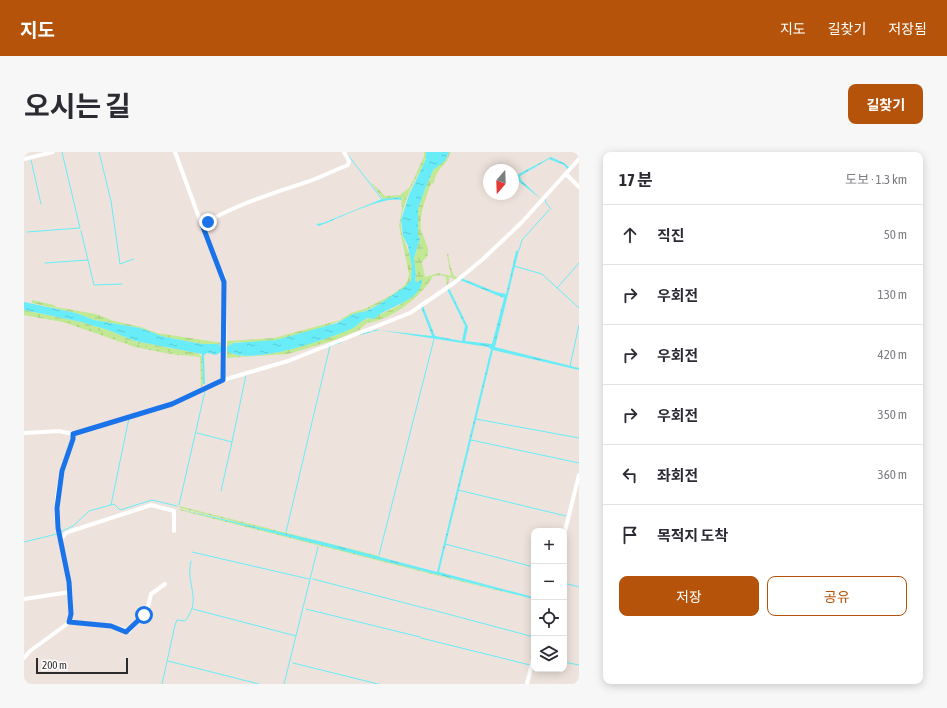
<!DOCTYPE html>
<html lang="ko">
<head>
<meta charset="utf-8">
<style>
  :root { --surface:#fff; --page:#f7f7f7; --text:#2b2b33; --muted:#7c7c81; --line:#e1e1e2; --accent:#b45309 }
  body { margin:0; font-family:"Asap Condensed","Noto Sans KR",sans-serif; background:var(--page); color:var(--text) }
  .controls { position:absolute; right:12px; bottom:12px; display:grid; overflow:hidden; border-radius:8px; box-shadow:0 2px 10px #0003 }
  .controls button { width:36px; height:36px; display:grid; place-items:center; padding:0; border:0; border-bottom:1px solid var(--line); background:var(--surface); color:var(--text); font:20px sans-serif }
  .compass { position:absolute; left:459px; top:12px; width:36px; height:36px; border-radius:50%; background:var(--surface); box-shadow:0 2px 10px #0003; rotate:199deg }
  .scale { position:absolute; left:12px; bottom:10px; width:92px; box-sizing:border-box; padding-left:4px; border:2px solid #2b2b2b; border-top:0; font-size:11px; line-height:14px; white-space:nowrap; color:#2b2b2b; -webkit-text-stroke:3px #fff; paint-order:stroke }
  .stop { position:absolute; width:12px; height:12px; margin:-9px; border:3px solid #1a73e8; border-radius:50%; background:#fff }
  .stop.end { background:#1a73e8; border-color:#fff; box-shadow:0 1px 4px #0008 }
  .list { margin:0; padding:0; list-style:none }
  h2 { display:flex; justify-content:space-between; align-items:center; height:52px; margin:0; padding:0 16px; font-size:17px }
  h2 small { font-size:13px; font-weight:400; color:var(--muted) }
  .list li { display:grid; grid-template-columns:26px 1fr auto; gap:12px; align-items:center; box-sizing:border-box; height:60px; padding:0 16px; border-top:1px solid var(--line) }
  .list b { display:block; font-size:15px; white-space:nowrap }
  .list em { font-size:13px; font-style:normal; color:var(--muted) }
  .actions { display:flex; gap:8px; padding:12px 16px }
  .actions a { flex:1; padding:9px 0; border:1px solid var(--accent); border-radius:8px; text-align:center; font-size:14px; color:var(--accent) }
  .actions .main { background:var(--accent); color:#fff }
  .icon { flex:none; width:22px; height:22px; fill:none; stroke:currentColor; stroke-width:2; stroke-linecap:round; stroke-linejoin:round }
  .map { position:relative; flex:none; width:555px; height:532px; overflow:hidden; border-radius:8px }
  header { display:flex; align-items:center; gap:24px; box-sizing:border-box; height:56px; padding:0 20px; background:var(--accent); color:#fff }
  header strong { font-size:19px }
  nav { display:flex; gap:22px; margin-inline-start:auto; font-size:14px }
  .intro { display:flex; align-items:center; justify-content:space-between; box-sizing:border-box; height:96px; padding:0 24px }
  h1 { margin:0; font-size:28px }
  .button { padding:10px 18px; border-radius:8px; background:var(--accent); color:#fff; font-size:14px; font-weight:700 }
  main { display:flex; gap:24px; padding:0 24px }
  aside { flex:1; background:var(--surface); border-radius:8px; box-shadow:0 2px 10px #0003 }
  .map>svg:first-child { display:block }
</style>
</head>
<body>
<header>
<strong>지도</strong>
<nav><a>지도</a><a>길찾기</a><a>저장됨</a></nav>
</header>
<div class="intro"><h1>오시는 길</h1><a class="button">길찾기</a></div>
<main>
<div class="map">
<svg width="555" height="532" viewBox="0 0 555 532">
  <defs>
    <pattern id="grass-dots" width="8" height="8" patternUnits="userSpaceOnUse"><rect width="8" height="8" fill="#c1e994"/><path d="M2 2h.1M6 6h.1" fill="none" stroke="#a6c880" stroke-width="1.8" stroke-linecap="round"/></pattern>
    <pattern id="wetland-marsh" width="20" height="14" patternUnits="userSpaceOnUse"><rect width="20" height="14" fill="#c1e994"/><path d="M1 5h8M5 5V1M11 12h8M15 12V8" fill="none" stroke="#a6c880"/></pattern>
    <pattern id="water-ripples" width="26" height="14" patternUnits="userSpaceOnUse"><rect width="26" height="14" fill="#67ecf8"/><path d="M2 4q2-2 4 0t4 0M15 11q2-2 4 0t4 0" fill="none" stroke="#5acbd5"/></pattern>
  </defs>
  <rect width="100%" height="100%" fill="#eee3dc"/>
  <g fill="url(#grass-dots)">
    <path d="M0,163c8,0 16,3 24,4 20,3 51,8 68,19l56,15 30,3 1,28 -2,4 -1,-31 -30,-3 -35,-7 -72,-25z"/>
    <path d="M155,354l200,50 3,2 -202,-50z"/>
    <path d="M155,357l184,46 171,45 -355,-90z"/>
  </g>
  <g fill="url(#wetland-marsh)">
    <path d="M400,0h2c1,11 -6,19 -11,28 -6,12 -12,26 -14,40 -2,20 16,38 10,59 -6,23 -111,58 -135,61 -8,1 -16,3 -24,3 -6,0 -13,-2 -19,0 -2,1 -5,4 -7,5v-7l48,-3 66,-18 11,-7 13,-4 26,-13 14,-10 3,-4 2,-8 -10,-48 3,-18 -1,-11 -18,2 -13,-18 15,15 15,-1 10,-8 14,-31z"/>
    <path d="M425,0h2c-2,3 -3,6 -4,9 -6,7 -12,12 -13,22l-3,1c-5,13 -12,31 -10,45 2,9 8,17 7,24 0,5 -5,6 -6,10l3,14 13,-4 13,3 -4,-21 1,-2 2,12 4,11 5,2 -2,2 -8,-3 -1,9 -1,1 -1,-10 -5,-2 -8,1c-12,21 -41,44 -66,47l-8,7 -24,10 -47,14 -63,4 1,-8c20,19 103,-12 126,-22 5,-2 10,-8 15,-9 16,-5 52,-20 55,-38h-7l1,-6 -2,-17 6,-19 -2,-4v-26l6,-17 9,-22 14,-12z"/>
    <path d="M8,148l22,5 2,2 40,7 18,7 27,6 16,6 66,10 1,5 -6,-4h-16l-37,-7 -25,-9 -46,-8 -18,-7 -44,-10z"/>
    <path d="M0,158l57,12 27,8 27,11 62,12 5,3 -30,-3 -56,-15 -8,-4 -28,-9 -56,-10z"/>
  </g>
  <g fill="url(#water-ripples)">
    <path d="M402,0h23l-4,9 -12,9 -9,22 -6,17v26l2,4 -6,19 2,17 -1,6 3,1 3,-3 1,2c-3,22 -34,24 -48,38l-6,-1c-6,2 -10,7 -15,10 -25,11 -103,39 -126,23v-4l6,-4 43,-3 61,-17 16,-9 13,-3 12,-6 28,-19 5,-6 1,-13 -4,-21 -5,-10 -2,-16 8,-25 17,-36z"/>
    <path d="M527,5l13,6 6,5 -2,2 -4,-5 -15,-6 -29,17 1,4 20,19 -28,-22z"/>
    <path d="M377,45v3c-19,-4 -63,19 -82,26l-3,-2 7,-1 59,-24z"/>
    <path d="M495,98l-24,97 84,21v2l-86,-20 -54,222 94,25 1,2 -355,-90 144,33 114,30 54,-223 -3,-2 -110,-17 54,6 -11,-29 2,-1 12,30 27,5 3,-15 -18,-37 2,-1 19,39 -3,14 27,3 12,-46 -44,-18 1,-2 35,14 10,2 10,-43z"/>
    <path d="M0,150l52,11 18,7 46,8 25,9 37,7h16l6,6 -8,5 -9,-2 -3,2 1,29h-2l-1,-30 -67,-13 -27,-11 -27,-8 -57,-12z"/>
  </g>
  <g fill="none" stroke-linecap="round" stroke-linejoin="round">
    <g stroke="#67ecf8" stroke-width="1">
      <path d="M75,0l12,49 9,63 14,-5"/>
      <path d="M323,2l35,45"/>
      <path d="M7,8l10,44"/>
      <path d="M521,46l1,5 5,6"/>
      <path d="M57,79l13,54 28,-1"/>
      <path d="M3,80l53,-4 -18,-76"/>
      <path d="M495,98l3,-10 27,-30"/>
      <path d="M21,111l43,-3"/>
      <path d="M490,114l28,8 37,34"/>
      <path d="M533,136l22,-25"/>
      <path d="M349,179l5,-1"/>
      <path d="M334,183l13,-3"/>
      <path d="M546,214l9,-41"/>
      <path d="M452,267l103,19"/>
      <path d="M173,281l35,9 -11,49"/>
      <path d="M447,288l108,23"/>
      <path d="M208,290l14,-67"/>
      <path d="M434,338l108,26"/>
      <path d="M87,353l18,-87"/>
      <path d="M155,353l26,-114"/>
      <path d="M36,380l13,-6 16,-15 25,-7 6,6 32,-10 25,6"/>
      <path d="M262,380l44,-186 12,-4"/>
      <path d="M0,390l33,-8"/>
      <path d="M421,392l89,23"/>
      <path d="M168,400l117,27"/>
      <path d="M355,403l55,-216"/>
      <path d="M289,427l115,30"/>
      <path d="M540,431l15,4"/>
      <path d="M169,457l103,27"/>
      <path d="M282,457l114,28"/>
      <path d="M405,457l105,28"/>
      <path d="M397,486l109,27"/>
      <path d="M144,509l91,23"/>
      <path d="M540,510l15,3"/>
      <path d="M269,511l85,21"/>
      <path d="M138,532l13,-59 2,-5 8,1c18,-22 0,-36 6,-60"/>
      <path d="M260,532l34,-137"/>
    </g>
    <g stroke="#fff" stroke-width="4">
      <path d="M151,0l33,90 16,36 1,71 -2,31"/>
      <path d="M0,7l29,-7"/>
      <path d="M542,22l13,13"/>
      <path d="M179,75c12,-16 85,-39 107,-46 13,-5 25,-11 38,-16l1,-4 -5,-9"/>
      <path d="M0,281l35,-2 14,3 99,-30 51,-24 65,-19 122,-48 44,-30 29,-24 39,-37 57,-63"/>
      <path d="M540,383l15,-60"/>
      <path d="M37,387l5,-6 5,-2 80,-26 23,6v20"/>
      <path d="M0,447l46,-7"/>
      <path d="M45,470l42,4 18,5 18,-19 4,-18 14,-10"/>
      <path d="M0,506l6,-7 37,-27 3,-4c4,-33 -8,-64 -13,-97 -4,-29 7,-57 16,-84v-5"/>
      <path d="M503,532l7,-29"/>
    </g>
  </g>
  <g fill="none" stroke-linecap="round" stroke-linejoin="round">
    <path stroke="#1a73e8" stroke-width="5" d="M120,463l-18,17 -15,-6 -42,-4 2,-8 -2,-32 -11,-54 -1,-20 5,-37 11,-32v-5l99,-30 51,-24 1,-98 -21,-55 5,-5"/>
  </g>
</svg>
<div class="controls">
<button>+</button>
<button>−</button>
<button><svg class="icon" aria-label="locate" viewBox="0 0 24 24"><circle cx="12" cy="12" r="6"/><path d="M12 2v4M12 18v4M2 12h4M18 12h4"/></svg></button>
<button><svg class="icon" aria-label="layers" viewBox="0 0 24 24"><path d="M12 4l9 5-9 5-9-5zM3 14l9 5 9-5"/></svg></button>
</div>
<svg class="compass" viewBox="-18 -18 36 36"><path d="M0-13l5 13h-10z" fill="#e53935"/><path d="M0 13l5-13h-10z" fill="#7c7c81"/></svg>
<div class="scale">200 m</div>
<div class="stop" style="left:120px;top:463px"></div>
<div class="stop end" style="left:184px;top:70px"></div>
</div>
<aside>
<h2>17 분<small>도보 · 1.3 km</small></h2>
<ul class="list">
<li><svg class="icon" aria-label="ahead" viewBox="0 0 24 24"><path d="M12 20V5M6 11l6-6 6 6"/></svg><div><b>직진</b></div><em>50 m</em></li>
<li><svg class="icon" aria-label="right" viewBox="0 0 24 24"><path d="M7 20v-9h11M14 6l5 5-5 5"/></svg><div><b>우회전</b></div><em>130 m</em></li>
<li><svg class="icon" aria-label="right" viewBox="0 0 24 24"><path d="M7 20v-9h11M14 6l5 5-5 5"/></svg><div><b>우회전</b></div><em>420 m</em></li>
<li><svg class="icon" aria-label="right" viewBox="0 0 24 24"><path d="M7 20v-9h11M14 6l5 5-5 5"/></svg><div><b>우회전</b></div><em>350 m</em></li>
<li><svg class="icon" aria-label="left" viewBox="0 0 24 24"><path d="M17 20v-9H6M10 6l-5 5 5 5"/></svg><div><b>좌회전</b></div><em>360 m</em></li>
<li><svg class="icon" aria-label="arrive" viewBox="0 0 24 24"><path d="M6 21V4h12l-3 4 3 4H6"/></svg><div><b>목적지 도착</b></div></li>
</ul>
<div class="actions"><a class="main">저장</a><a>공유</a></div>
</aside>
</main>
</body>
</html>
